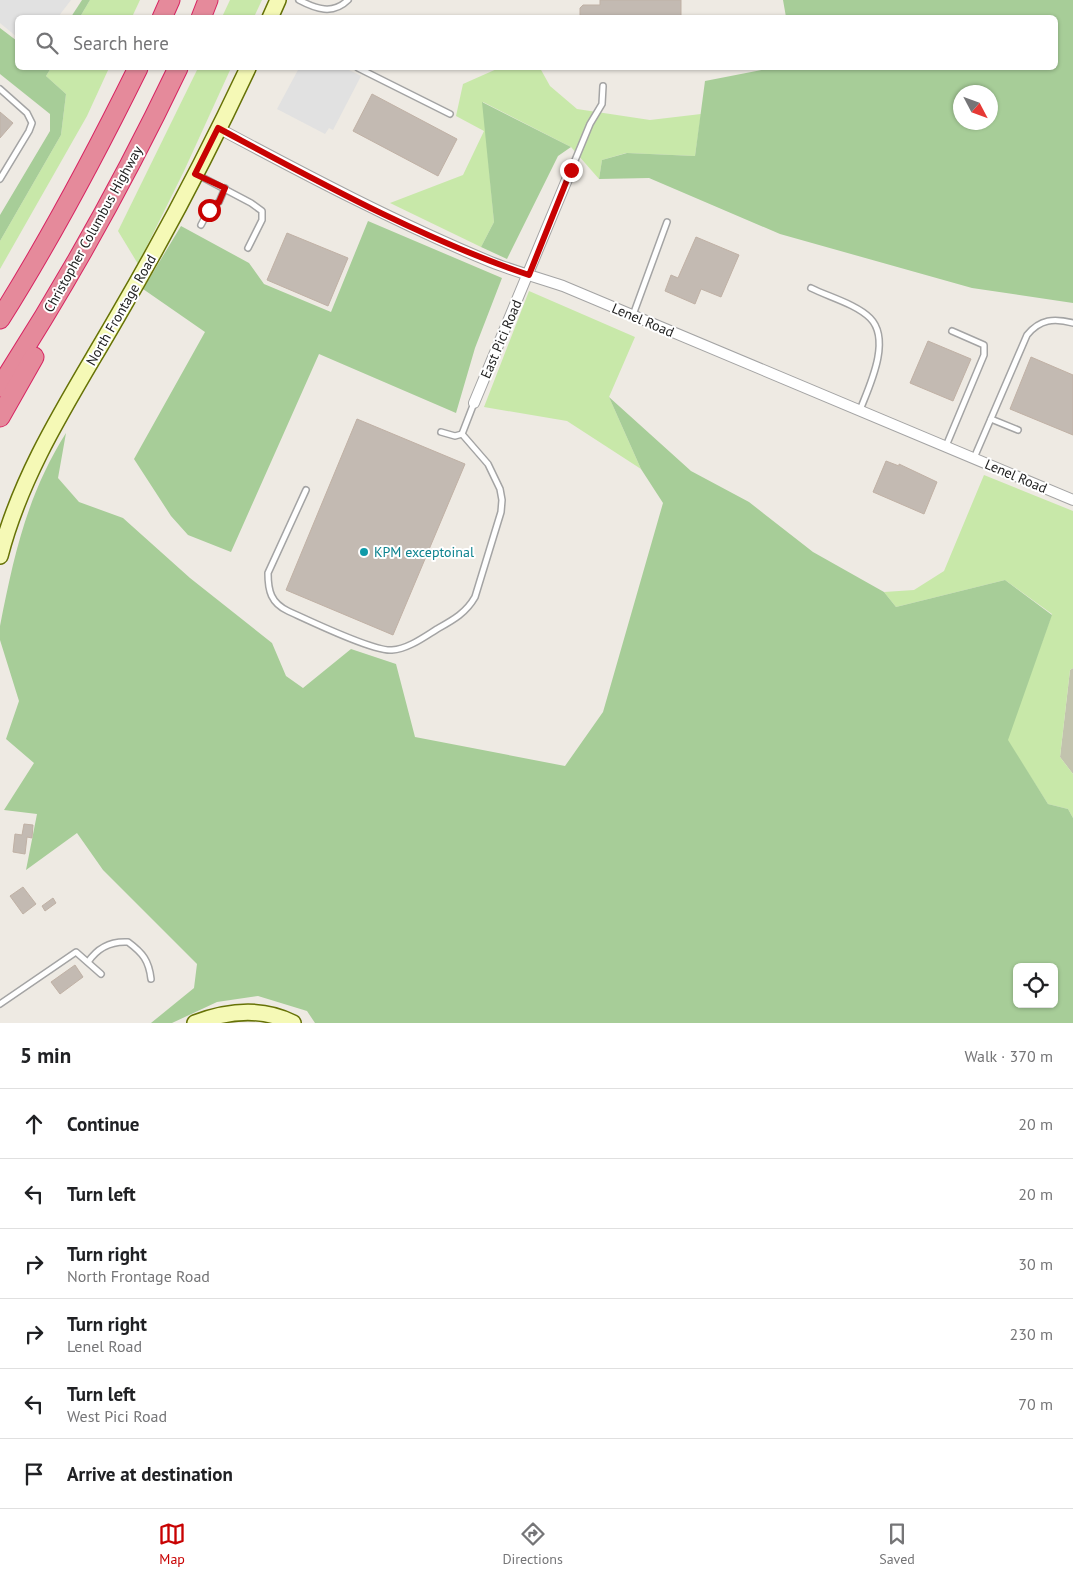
<!DOCTYPE html>
<html lang="en">
<head>
<meta charset="utf-8">
<style>
  :root { --surface:#fff; --page:#f2f2f2; --text:#202124; --muted:#757577; --line:#e0e0e0; --accent:#c80202 }
  body { margin:0; font-family:"PT Sans",sans-serif; background:var(--page); color:var(--text) }
  .controls { position:absolute; right:15px; bottom:15px; display:grid; overflow:hidden; border-radius:8px; box-shadow:0 1px 4px #0004 }
  .controls button { width:45px; height:45px; display:grid; place-items:center; padding:0; border:0; border-bottom:1px solid var(--line); background:var(--surface); color:var(--text); font:25px sans-serif }
  .compass { position:absolute; left:953px; top:85px; width:45px; height:45px; border-radius:50%; background:var(--surface); box-shadow:0 1px 4px #0004; rotate:131deg }
  .stop { position:absolute; width:15px; height:15px; margin:-11px; border:4px solid #c80202; border-radius:50%; background:#fff }
  .stop.end { background:#c80202; border-color:#fff; box-shadow:0 1px 5px #0008 }
  .list { margin:0; padding:0; list-style:none }
  h2 { display:flex; justify-content:space-between; align-items:center; height:65px; margin:0; padding:0 20px; font-size:21px }
  h2 small { font-size:16px; font-weight:400; color:var(--muted) }
  .list li { display:grid; grid-template-columns:32px 1fr auto; gap:15px; align-items:center; box-sizing:border-box; height:70px; padding:0 20px; border-top:1px solid var(--line) }
  .list b { display:block; font-size:19px; white-space:nowrap }
  .list p { margin:0; font-size:16px; white-space:nowrap; color:var(--muted) }
  .list em { font-size:16px; font-style:normal; color:var(--muted) }
  .icon { flex:none; width:28px; height:28px; fill:none; stroke:currentColor; stroke-width:2; stroke-linecap:round; stroke-linejoin:round }
  .map { position:relative; flex:none; width:1073px; height:1023px; overflow:hidden }
  .search { position:absolute; background:var(--surface); box-shadow:0 1px 4px #0004; left:15px; right:15px; top:15px; height:55px; display:flex; align-items:center; gap:12px; box-sizing:border-box; padding:0 18px; border-radius:8px; color:var(--muted); font-size:19px }
  .sheet { height:485px; background:var(--surface) }
  nav { display:flex; justify-content:space-around; align-items:center; box-sizing:border-box; height:70px; border-top:1px solid var(--line); background:var(--surface); font-size:14px; color:var(--muted) }
  nav a { display:grid; justify-items:center; gap:2px }
  nav .on { color:var(--accent) }
  .map>svg:first-child { display:block }
</style>
</head>
<body>
<div class="map">
<svg width="1073" height="1023" viewBox="0 0 1073 1023">
  <rect width="100%" height="100%" fill="#eeeae3"/>
  <path fill="#c2c3ae" d="M1073,668v106l-13,-17 10,-87z"/>
  <g fill="#c8e8a9">
    <path d="M90,0h50l-8,17h-52z"/>
    <path d="M230,0h32l-8,17h-32z"/>
    <path d="M51,68h58l-22,48 -87,153v-28l61,-106 5,-41 -20,-18z"/>
    <path d="M198,68h33l-47,103 -46,93 -20,-33z"/>
    <path d="M499,68h41l10,18 27,23 73,11 51,-6 -6,42 -69,-3 -24,7 -3,19 -28,-32 -88,-45 11,120 -13,25 -91,-44 73,-28 21,-44 -28,-15 7,-32z"/>
    <path d="M529,291l106,46 -26,60 32,72 -74,-48 -83,-14z"/>
    <path d="M984,475l89,36v157l-3,2 -10,87 13,17v44l-5,-9 -20,-5 -41,-64 45,-126 -47,-34 -109,27 -12,-15 30,-2 30,-19z"/>
  </g>
  <g fill="#a7cd98" fill-rule="evenodd">
    <path d="M82,0h8l-10,17h-9z"/>
    <path d="M783,0h290v303l-101,-15 -192,-54 -131,-56 -50,1 3,-19 25,-7 68,3 10,-75 67,-13h284v-50l-270,-1zM960,92h30v30h-30z"/>
    <path d="M0,28l17,13 1,27h33l-5,8 20,18 -5,41 -61,106v-26l50,-84v-17l-50,-40z"/>
    <path d="M482,102l89,45 -13,9 -51,103 -26,-12 13,-25z"/>
    <path d="M368,221l134,57 -27,70 -19,65 -137,-59 -88,198 -43,-17 -17,-19 -37,-57 71,-127 -62,-43 38,-63 68,37 15,21 67,28z"/>
    <path d="M609,397l82,74 58,31 64,50 71,40 12,15 109,-27 47,35 -44,125 40,64 20,5 5,9v205h-758l-8,-12 -49,-15 -41,6 -45,21h-21l43,-35 3,-24 -94,-94 -26,-37 -51,37 11,-56 -33,-4 30,-47 -28,-24 13,-38 -19,-61v-14c14,-71 27,-131 66,-193l-8,45 21,24 44,16 67,60 82,65 14,33 17,12 48,-39 45,15 19,73 150,29 38,-54 60,-209 -22,-34zM1017,967h37v37h-37z"/>
  </g>
  <g fill="#e1e1e1">
    <path d="M0,0h71l-13,17 -40,1 -1,19 -17,-14z"/>
    <path d="M299,68h46l16,8 -28,54 -4,-2 -4,6 -48,-25z"/>
  </g>
  <g fill="#c3bab2" stroke="#c0b1a5">
    <path d="M600,0h81v18h-101v-10l3,-3h17z"/>
    <path d="M372,94l85,45 -19,37 -85,-45z"/>
    <path d="M0,112l13,11 -13,15z"/>
    <path d="M287,233l61,25 -20,48 -61,-26z"/>
    <path d="M696,237l43,18 -18,42 -20,-8 -6,15 -30,-13 6,-16 7,3z"/>
    <path d="M928,341l43,18 -18,42 -43,-18z"/>
    <path d="M1031,357l42,18v60l-63,-26z"/>
    <path d="M357,419l108,45 -72,171 -107,-45z"/>
    <path d="M886,461l13,5v-2l38,18 -13,32 -51,-22z"/>
    <path d="M24,824l9,1 -1,13 -5,-1 -2,17 -12,-2 2,-18 7,1z"/>
    <path d="M23,887l13,17 -13,10 -13,-18z"/>
    <path d="M53,898l3,5 -11,8 -3,-5z"/>
    <path d="M75,965l8,12 -23,17 -9,-12z"/>
  </g>
  <g fill="none" stroke-linecap="round" stroke-linejoin="round">
    <defs>
      <g id="service">
        <path d="M299,0c17,9 34,15 49,0"/>
        <path d="M358,68l92,46"/>
        <path d="M0,89l27,24 5,10 -3,8 -29,48"/>
        <path d="M571,170l19,-46 12,-20 1,-18"/>
        <path d="M198,175l53,28 11,8v9l-14,28"/>
        <path d="M201,225l10,-19 8,-4 6,-14"/>
        <path d="M811,288c18,9 45,16 59,30 22,22 -1,69 -10,92"/>
        <path d="M633,315l34,-93"/>
        <path d="M991,419l27,11"/>
        <path d="M441,432l14,4 7,-2"/>
        <path d="M946,446l38,-91v-10l-32,-14"/>
        <path d="M974,458l53,-123c13,-16 27,-17 46,-12"/>
        <path d="M306,490l-38,83c0,18 3,30 20,38 20,9 86,41 104,39 16,-1 32,-13 45,-21 16,-9 29,-16 38,-32l26,-85 1,-12 -2,-11 -12,-25 -26,-30 12,-31"/>
        <path d="M88,962c10,-15 23,-21 40,-20 15,11 21,19 23,37"/>
        <path d="M0,1004l76,-52 25,22"/>
      </g>
      <g id="minor">
        <path d="M218,128c90,48 179,95 273,134 23,9 48,16 72,24l510,214"/>
        <path d="M474,403l97,-233"/>
      </g>
      <g id="secondary">
        <path d="M270,18l8,-18"/>
        <path d="M0,556c23,-89 75,-165 120,-244 46,-79 89,-161 128,-244"/>
        <path d="M195,1023c32,-12 67,-16 98,0"/>
      </g>
      <g id="motorway">
        <path d="M162,18l8,-18"/>
        <path d="M201,18l7,-18"/>
        <path d="M0,319c51,-81 96,-166 138,-251"/>
        <path d="M0,387c66,-102 126,-210 178,-319"/>
        <path d="M0,417l34,-60"/>
      </g>
    </defs>
    <use href="#service" stroke="#a4a4a4" stroke-width="8"/>
    <use href="#minor" stroke="#a4a4a4" stroke-width="12"/>
    <use href="#secondary" stroke="#667206" stroke-width="18"/>
    <use href="#motorway" stroke="#d72562" stroke-width="21"/>
    <use href="#service" stroke="#fff" stroke-width="5"/>
    <use href="#minor" stroke="#fff" stroke-width="10"/>
    <use href="#secondary" stroke="#f5f9b6" stroke-width="15"/>
    <use href="#motorway" stroke="#e58a9b" stroke-width="19"/>
  </g>
  <g fill="none" stroke-linecap="round" stroke-linejoin="round">
    <path stroke="#c80202" stroke-width="6" d="M209,210l2,-4 8,-4 6,-14 -30,-14 23,-46c101,54 202,110 311,147l42,-105"/>
  </g>
  <circle fill="#0f9aa8" stroke="#fff" stroke-width="2" cx="364" cy="552" r="5"/>
  <g text-anchor="middle" dominant-baseline="central" stroke-width="4" stroke-linejoin="round" paint-order="stroke">
    <g font-size="14" fill="#1d1d1d" stroke="#fff">
      <text transform="translate(93 229) rotate(-61)">Christopher Columbus Highway</text>
      <text transform="translate(121 310) rotate(-60)">North Frontage Road</text>
      <text transform="translate(643 320) rotate(23)">Lenel Road</text>
      <text transform="translate(501 339) rotate(-67)">East Pici Road</text>
      <text transform="translate(1016 476) rotate(23)">Lenel Road</text>
    </g>
    <g font-size="14" fill="#0d838f" stroke="#fff" text-anchor="start">
      <text x="374" y="552">KPM exceptoinal</text>
    </g>
  </g>
</svg>
<div class="controls">
<button><svg class="icon" aria-label="locate" viewBox="0 0 24 24"><circle cx="12" cy="12" r="6"/><path d="M12 2v4M12 18v4M2 12h4M18 12h4"/></svg></button>
</div>
<svg class="compass" viewBox="-18 -18 36 36"><path d="M0-13l5 13h-10z" fill="#e53935"/><path d="M0 13l5-13h-10z" fill="#757577"/></svg>
<div class="stop" style="left:209px;top:210px"></div>
<div class="stop end" style="left:571px;top:170px"></div>
<div class="search"><svg class="icon" aria-label="search" viewBox="0 0 24 24"><circle cx="10" cy="10" r="6"/><path d="M15 15l6 6"/></svg>Search here</div>
</div>
<section class="sheet">
<h2>5 min<small>Walk · 370 m</small></h2>
<ul class="list">
<li><svg class="icon" aria-label="ahead" viewBox="0 0 24 24"><path d="M12 20V5M6 11l6-6 6 6"/></svg><div><b>Continue</b></div><em>20 m</em></li>
<li><svg class="icon" aria-label="left" viewBox="0 0 24 24"><path d="M17 20v-9H6M10 6l-5 5 5 5"/></svg><div><b>Turn left</b></div><em>20 m</em></li>
<li><svg class="icon" aria-label="right" viewBox="0 0 24 24"><path d="M7 20v-9h11M14 6l5 5-5 5"/></svg><div><b>Turn right</b><p>North Frontage Road</p></div><em>30 m</em></li>
<li><svg class="icon" aria-label="right" viewBox="0 0 24 24"><path d="M7 20v-9h11M14 6l5 5-5 5"/></svg><div><b>Turn right</b><p>Lenel Road</p></div><em>230 m</em></li>
<li><svg class="icon" aria-label="left" viewBox="0 0 24 24"><path d="M17 20v-9H6M10 6l-5 5 5 5"/></svg><div><b>Turn left</b><p>West Pici Road</p></div><em>70 m</em></li>
<li><svg class="icon" aria-label="arrive" viewBox="0 0 24 24"><path d="M6 21V4h12l-3 4 3 4H6"/></svg><div><b>Arrive at destination</b></div></li>
</ul>
</section>
<nav>
<a class="on"><svg class="icon" aria-label="map" viewBox="0 0 24 24"><path d="M3 6l6-2 6 2 6-2v14l-6 2-6-2-6 2zM9 4v14M15 6v14"/></svg>Map</a>
<a><svg class="icon" aria-label="directions" viewBox="0 0 24 24"><path d="M12 3l9 9-9 9-9-9zM9 14v-3h6M13 9l2 2-2 2"/></svg>Directions</a>
<a><svg class="icon" aria-label="saved" viewBox="0 0 24 24"><path d="M7 4h10v16l-5-4-5 4z"/></svg>Saved</a>
</nav>
</body>
</html>
